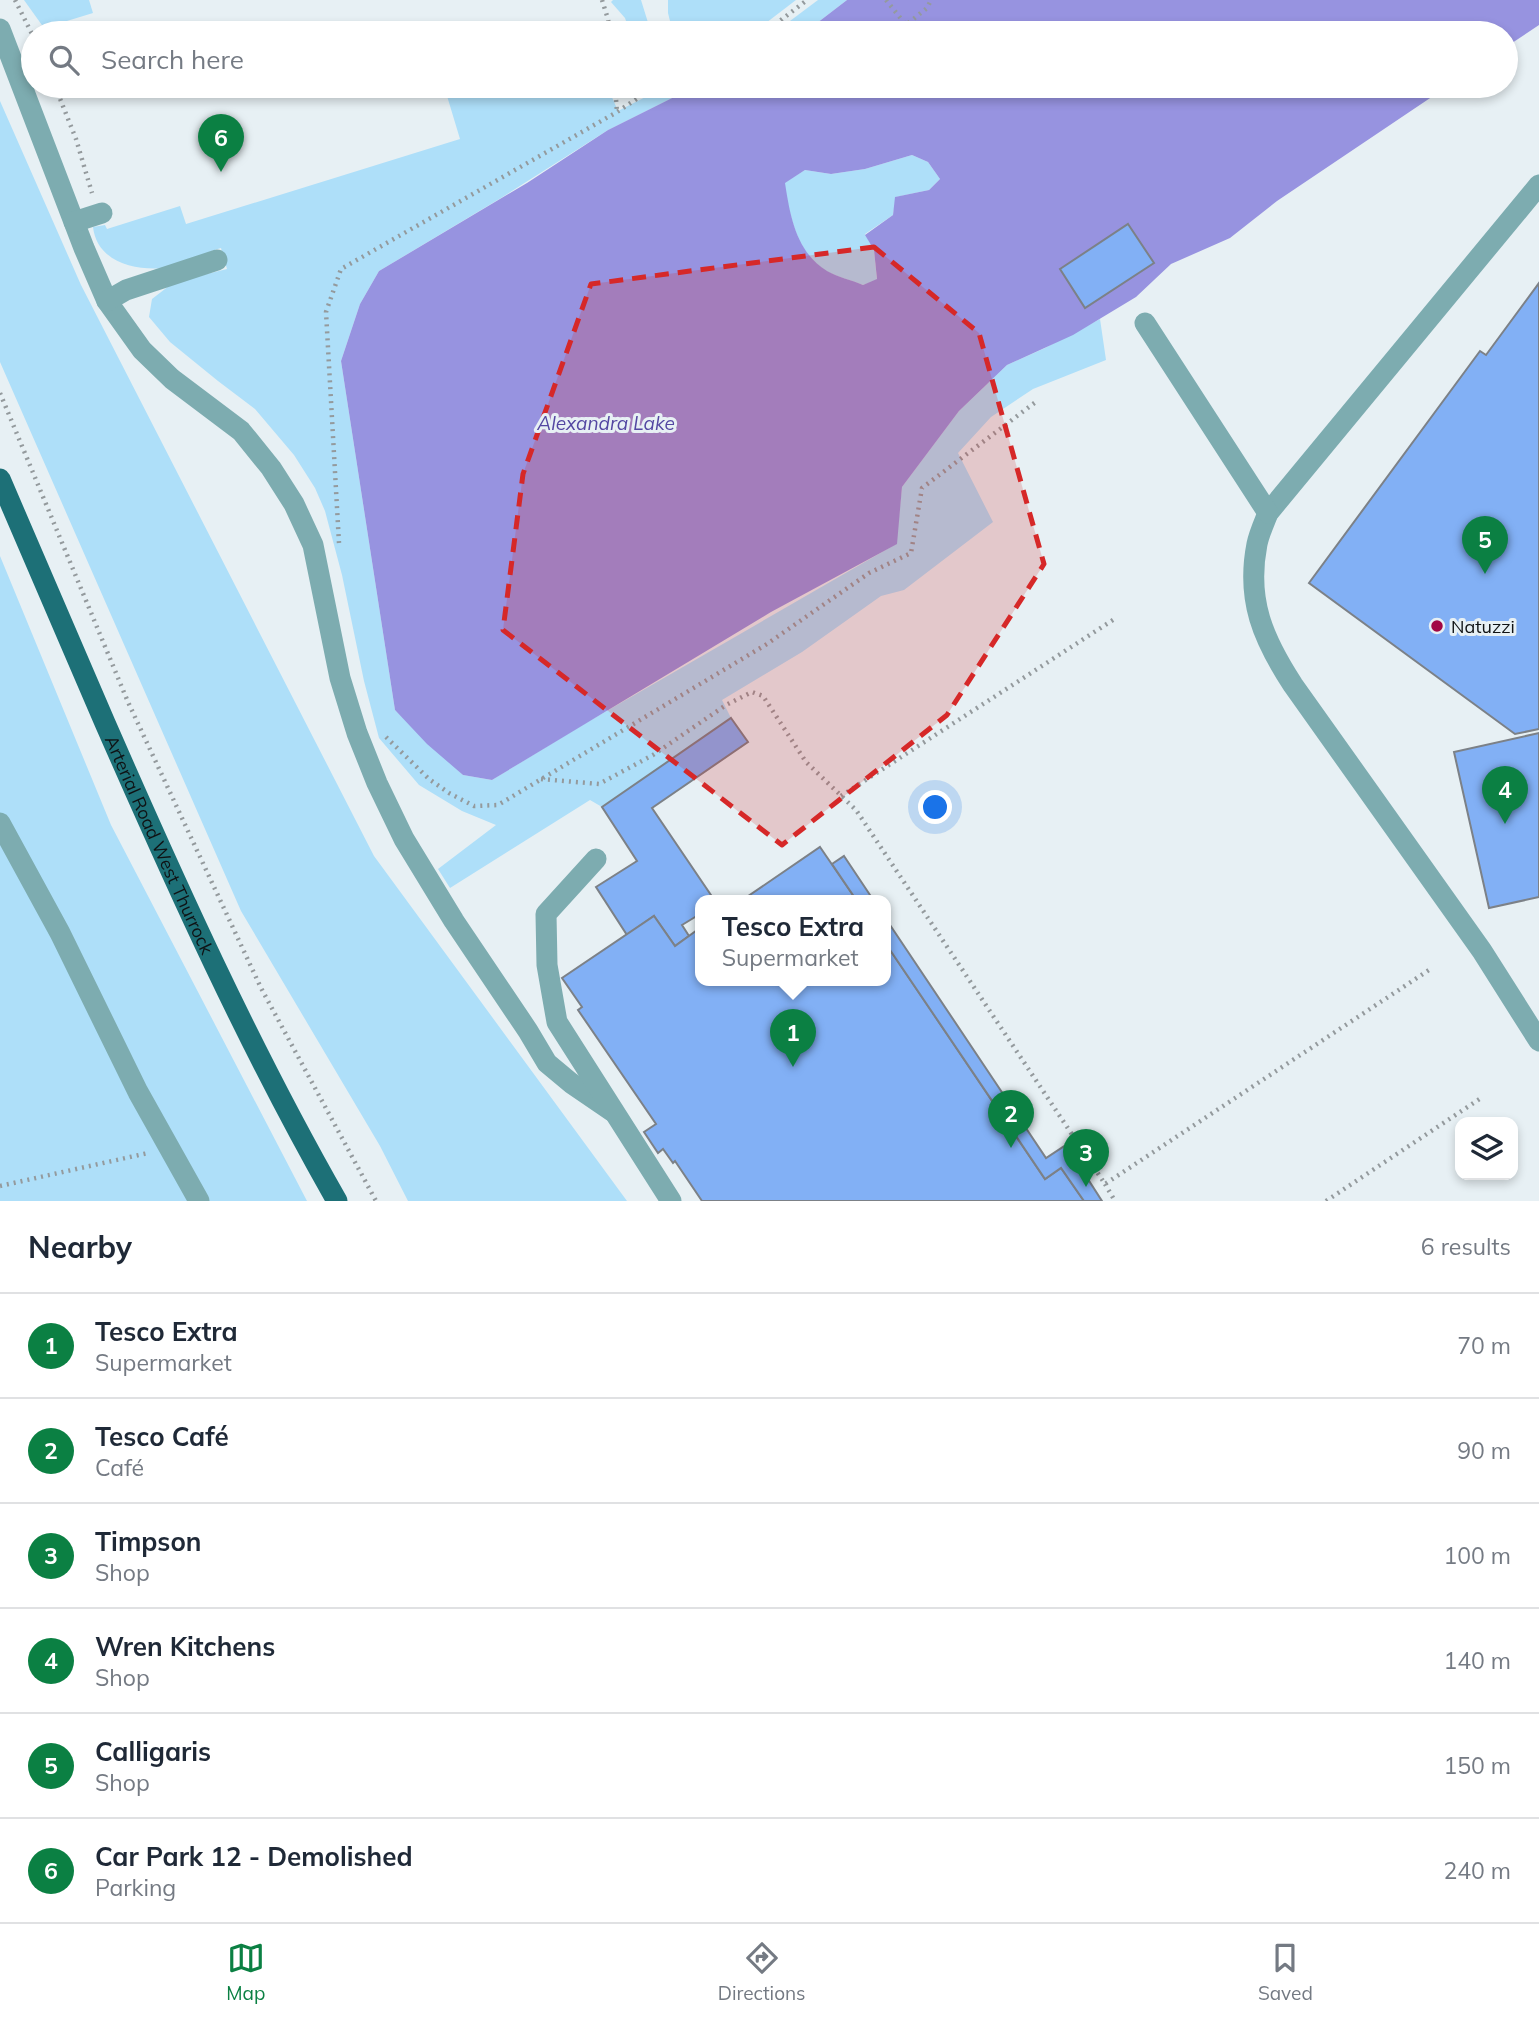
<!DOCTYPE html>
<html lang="en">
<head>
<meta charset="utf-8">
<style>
  :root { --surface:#fff; --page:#f2f2f3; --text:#1f2937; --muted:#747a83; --line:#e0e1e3; --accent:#0b8043 }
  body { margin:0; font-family:Mulish,sans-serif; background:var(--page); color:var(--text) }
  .controls { position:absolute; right:21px; bottom:21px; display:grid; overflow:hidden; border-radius:14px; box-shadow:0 4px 10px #0003 }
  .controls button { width:63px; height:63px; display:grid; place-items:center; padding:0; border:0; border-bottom:2px solid var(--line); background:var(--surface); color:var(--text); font:35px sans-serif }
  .you { position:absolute; left:936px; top:808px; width:24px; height:24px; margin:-18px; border:5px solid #fff; border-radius:50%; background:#1a73e8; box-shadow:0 0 0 10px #1a73e833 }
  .badge { display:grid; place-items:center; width:46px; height:46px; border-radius:50%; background:var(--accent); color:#fff; font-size:23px; font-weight:700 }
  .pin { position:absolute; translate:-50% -58px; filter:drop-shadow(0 2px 4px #0008) }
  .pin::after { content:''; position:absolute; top:37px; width:24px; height:21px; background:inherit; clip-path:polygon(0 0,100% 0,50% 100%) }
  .popup { position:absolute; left:695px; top:895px; width:196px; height:91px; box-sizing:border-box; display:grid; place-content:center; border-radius:14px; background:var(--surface); filter:drop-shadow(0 2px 5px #0005); font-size:23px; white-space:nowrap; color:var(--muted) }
  .popup b { font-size:26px; color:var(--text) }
  .popup::after { content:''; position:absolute; left:50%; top:100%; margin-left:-14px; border:14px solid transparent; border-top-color:var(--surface) }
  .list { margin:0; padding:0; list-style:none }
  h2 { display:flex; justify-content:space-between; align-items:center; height:91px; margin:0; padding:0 28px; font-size:30px }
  h2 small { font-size:23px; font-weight:400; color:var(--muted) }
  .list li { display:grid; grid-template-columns:46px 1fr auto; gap:21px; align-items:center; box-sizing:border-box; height:105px; padding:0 28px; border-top:2px solid var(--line) }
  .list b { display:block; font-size:26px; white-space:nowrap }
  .list p { margin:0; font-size:23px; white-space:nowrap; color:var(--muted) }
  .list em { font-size:23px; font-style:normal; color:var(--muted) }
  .icon { flex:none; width:38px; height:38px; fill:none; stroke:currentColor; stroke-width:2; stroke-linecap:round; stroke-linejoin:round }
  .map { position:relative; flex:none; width:1539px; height:1201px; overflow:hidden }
  .search { position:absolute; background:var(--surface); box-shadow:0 4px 10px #0003; left:21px; right:21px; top:21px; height:77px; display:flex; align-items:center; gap:18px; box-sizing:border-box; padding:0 24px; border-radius:38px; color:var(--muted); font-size:26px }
  .sheet { height:721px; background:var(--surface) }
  nav { display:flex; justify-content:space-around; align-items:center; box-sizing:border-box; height:98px; border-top:2px solid var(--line); background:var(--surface); font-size:19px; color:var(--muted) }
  nav a { display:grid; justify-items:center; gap:4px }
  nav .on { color:var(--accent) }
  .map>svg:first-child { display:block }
</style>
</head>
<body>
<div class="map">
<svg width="1539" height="1201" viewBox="0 0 1539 1201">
  <rect width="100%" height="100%" fill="#e7f0f4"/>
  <g fill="#aedff9">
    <path d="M24,0h65l4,13 -49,15z"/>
    <path d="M613,0h28l9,29 -9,4h-11l-5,-15 -14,-16z"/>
    <path d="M668,0h128l-43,33h-80l-5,-20z"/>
    <path d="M818,0h29l-43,33h-30z"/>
    <path d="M444,86h163l11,25 49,-25h51l-44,11 -66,33 -107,68 -122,73 -19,33 -19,57 54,349 68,65 29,5 87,-53 317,-183 6,-57 57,-76 48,-46 38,-17 55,-29 6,41 -73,29 -42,28 -33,36 35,69 -89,68 -23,6 -79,56 -80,48 9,18 -129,89 -12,-7 -140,88 -12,-19 58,-44 -34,-14 -43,-26 -40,-47 -15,-57 -22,-106 -17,-64 -10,-23 -21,-33 -39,-46 -37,-28 -48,-39 -21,-25 3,-18 22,-17 53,-13 -6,-21c-18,5 -38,18 -56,20 -30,3 -68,-6 -72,-41l12,-2 2,4 73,-23 6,18 274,-85z"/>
    <path d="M0,101l81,184 293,571 253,345h-219l-28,-55 -139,-235 -241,-549z"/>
    <path d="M912,155l16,7 12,17 -11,11 -33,7 -3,18 -28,19 9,16 3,30 -14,5c-12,-5 -26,-8 -37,-14 -30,-19 -36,-56 -42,-88l21,-13 26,4 34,-5z"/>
    <path d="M0,556l111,269 196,376h-307z"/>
  </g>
  <g fill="#9793e0" fill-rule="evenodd">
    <path d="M847,0h692v25l-33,22v-14h-702z"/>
    <path d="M718,86h730l-171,115 -47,37 -59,26 -35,33 -63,38 -66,30 -48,46 -57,76 -5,57 -126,68 -279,168 -29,-5 -36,-31 -32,-34 -54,-349 19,-57 19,-33 148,-88 81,-53 66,-33zM912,155l16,7 12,17 -11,11 -34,7 -2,18 -28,20 9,15 3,29 -14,6c-11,-5 -26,-8 -36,-14 -31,-19 -37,-56 -42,-88l20,-13 26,4 34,-5z"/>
  </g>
  <g fill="#82b0f5" stroke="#7c8187" stroke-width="2">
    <path d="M1128,224l26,39 -69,45 -25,-39z"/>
    <path d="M1539,283v446l-24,5 -206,-151 171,-232 6,4z"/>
    <path d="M731,718l17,24 -96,66 63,93h-15v13l-18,11 7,11 -14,10 -21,-30 -27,19 -31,-48 41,-26 -35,-54z"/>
    <path d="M1539,733v164l-50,11 -35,-156z"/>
    <path d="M820,847l37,54h-116z"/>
    <path d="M844,856l30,45h-17l-25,-37z"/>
    <path d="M654,916l21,30 25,-18v53h186v-37l159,235 16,-11 23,33h-382l-27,-40 -2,2 -10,-14 -5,4 -14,-21 12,-8 -78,-114 4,-3 -20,-29z"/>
    <path d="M886,919l160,239 20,-13 36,56h-18l-23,-33 -16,11 -159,-235z"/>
  </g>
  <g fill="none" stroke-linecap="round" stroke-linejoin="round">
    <g stroke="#949a9d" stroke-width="4.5" stroke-dasharray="2 5" stroke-linecap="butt">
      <path d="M15,0l18,36"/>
      <path d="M602,0l6,19 2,14"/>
      <path d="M886,0l20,25 21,-17 4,-8"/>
      <path d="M764,33l43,-33"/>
      <path d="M55,86l21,53 16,54"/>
      <path d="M615,86l2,26"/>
      <path d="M0,393l128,309 133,286 115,213"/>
      <path d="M339,543l-13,-231 15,-43 276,-157 39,-26"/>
      <path d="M386,737l43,42 20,14 25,13 24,-1 269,-161 102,-71 42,-20 11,-65 115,-87"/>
      <path d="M541,779l58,5 54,-29 73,-50 26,-13 11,4 43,66 50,48 249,374 324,-214"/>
      <path d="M841,796l275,-178"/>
      <path d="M1105,1184l10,17"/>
      <path d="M0,1186l148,-33"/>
      <path d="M1326,1201l155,-103"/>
    </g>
    <g stroke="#7dacb0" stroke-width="21">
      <path d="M0,29l84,219 23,53 35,49 30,29 69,52 30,37 23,36 19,41 27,133 17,55 20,50 27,56 50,82 74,110 19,32 24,20 41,28"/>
      <path d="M1539,185l-271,328c-4,10 -9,21 -11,31 -11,56 6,95 36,141l189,266 57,90"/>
      <path d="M74,222l28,-9"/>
      <path d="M107,301l19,-11 91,-30"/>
      <path d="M1145,323l123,190"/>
      <path d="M0,823l60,110 78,159 61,109"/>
      <path d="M596,859l-50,55 1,51 10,57 114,179"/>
    </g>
    <path stroke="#1d7077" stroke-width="21" id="s1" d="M0,479c35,81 70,162 105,244 71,162 144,324 232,478"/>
  </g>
  <path fill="#d62828" fill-opacity="0.2" stroke="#d62828" stroke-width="5" stroke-dasharray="14 9" stroke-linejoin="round" d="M874,247l105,86 65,231 -97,151 -165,130 -279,-215 20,-156 68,-190z"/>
  <circle fill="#a20744" stroke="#e7f0f4" stroke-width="2.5" cx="1437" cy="626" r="7"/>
  <g text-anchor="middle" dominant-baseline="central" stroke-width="6" stroke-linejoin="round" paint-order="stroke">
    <g font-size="18" fill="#0f1214" stroke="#e7f0f4" text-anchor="start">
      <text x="1451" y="626">Natuzzi</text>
    </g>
    <g font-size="18" fill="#0f1214" stroke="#e7f0f4">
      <text stroke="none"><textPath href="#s1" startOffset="399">Arterial Road West Thurrock</textPath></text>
    </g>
    <g font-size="19" font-style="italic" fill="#5347a2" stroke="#e7f0f4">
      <text x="606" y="423">Alexandra Lake</text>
    </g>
  </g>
</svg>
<div class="controls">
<button><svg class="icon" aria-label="layers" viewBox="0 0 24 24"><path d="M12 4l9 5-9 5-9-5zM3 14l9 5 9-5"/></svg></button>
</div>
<div class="you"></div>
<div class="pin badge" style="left:793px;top:1067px">1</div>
<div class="popup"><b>Tesco Extra</b>Supermarket</div>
<div class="pin badge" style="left:1011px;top:1148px">2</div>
<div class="pin badge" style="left:1086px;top:1187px">3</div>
<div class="pin badge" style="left:1505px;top:824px">4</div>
<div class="pin badge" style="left:1485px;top:574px">5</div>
<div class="pin badge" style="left:221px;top:172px">6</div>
<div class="search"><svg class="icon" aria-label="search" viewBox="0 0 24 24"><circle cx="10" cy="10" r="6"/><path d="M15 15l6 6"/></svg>Search here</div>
</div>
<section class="sheet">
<h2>Nearby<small>6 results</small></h2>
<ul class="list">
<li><span class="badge">1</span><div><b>Tesco Extra</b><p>Supermarket</p></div><em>70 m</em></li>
<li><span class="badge">2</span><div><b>Tesco Café</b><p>Café</p></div><em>90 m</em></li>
<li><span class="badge">3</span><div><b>Timpson</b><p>Shop</p></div><em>100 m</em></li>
<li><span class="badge">4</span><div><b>Wren Kitchens</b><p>Shop</p></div><em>140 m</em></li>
<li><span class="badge">5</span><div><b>Calligaris</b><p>Shop</p></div><em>150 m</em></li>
<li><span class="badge">6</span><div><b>Car Park 12 - Demolished</b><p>Parking</p></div><em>240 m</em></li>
</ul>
</section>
<nav>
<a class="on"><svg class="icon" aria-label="map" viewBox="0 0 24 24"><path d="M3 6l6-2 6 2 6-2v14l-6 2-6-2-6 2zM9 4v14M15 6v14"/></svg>Map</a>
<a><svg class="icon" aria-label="directions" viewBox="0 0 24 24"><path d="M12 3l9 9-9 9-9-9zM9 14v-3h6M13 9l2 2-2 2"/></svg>Directions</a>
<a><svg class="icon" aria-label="saved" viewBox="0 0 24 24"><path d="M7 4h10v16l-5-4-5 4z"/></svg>Saved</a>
</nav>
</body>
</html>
